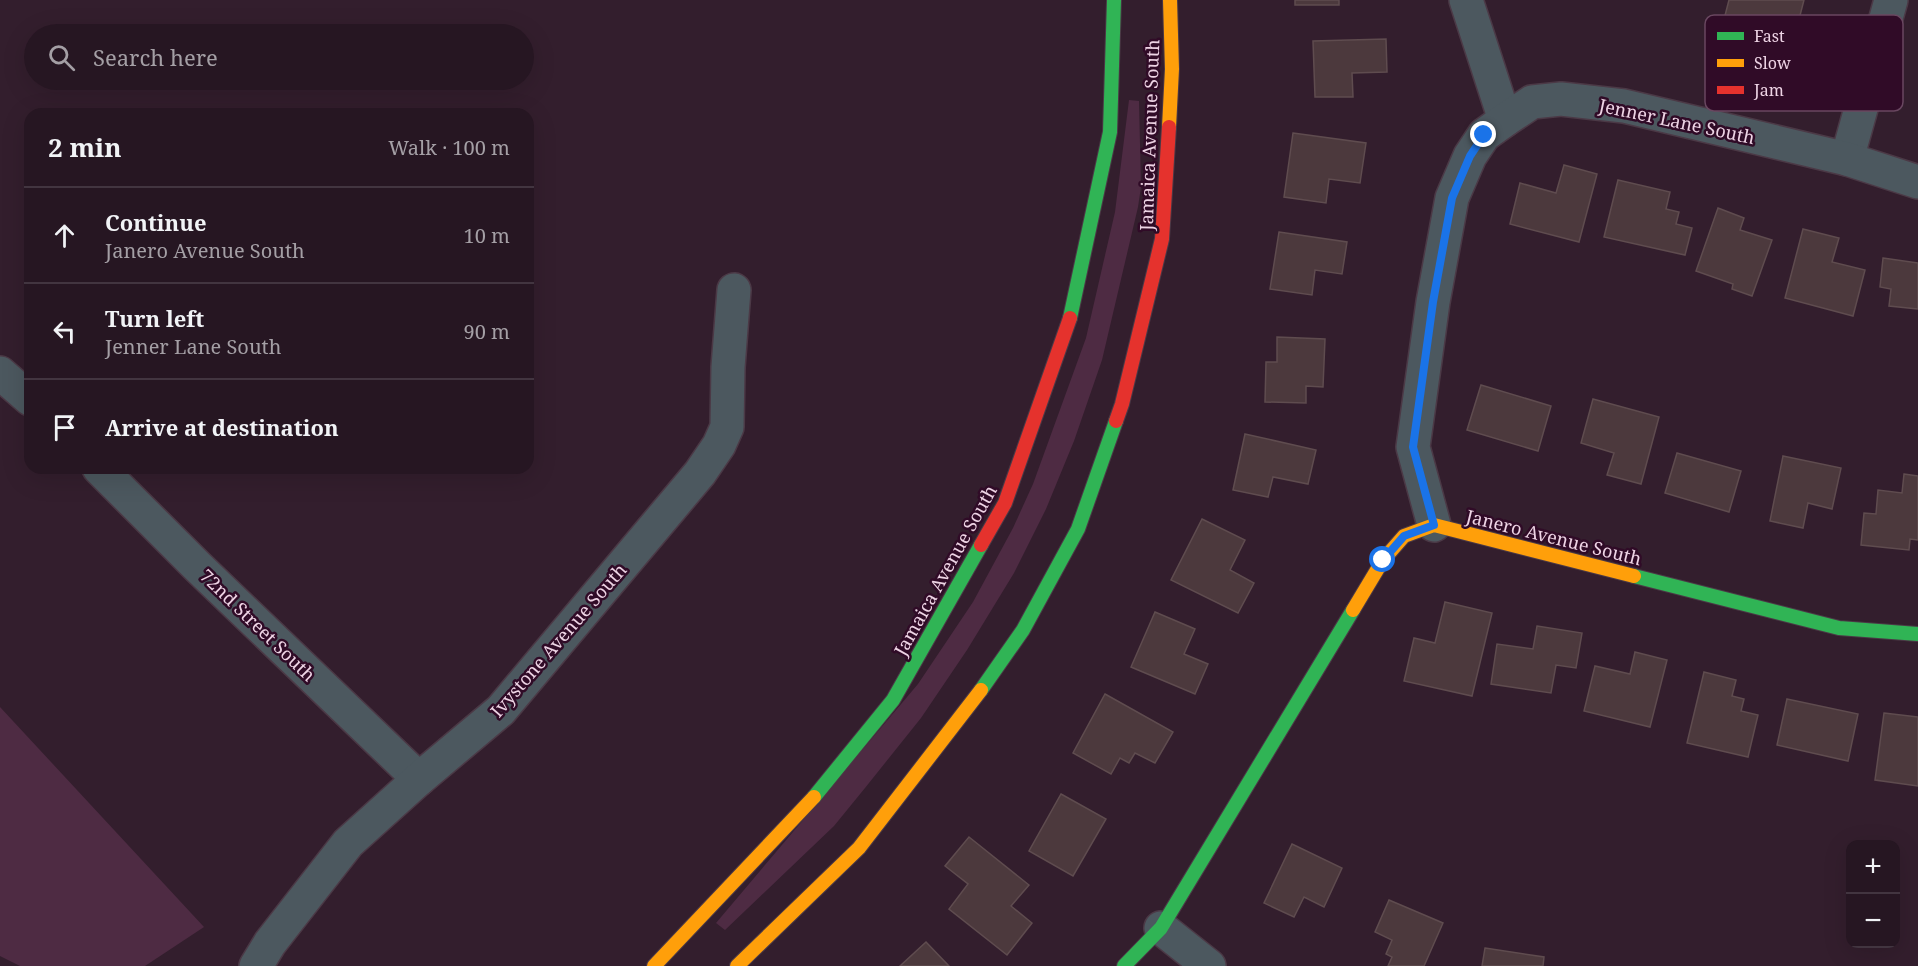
<!DOCTYPE html>
<html lang="en">
<head>
<meta charset="utf-8">
<style>
  :root { --surface:#261622; --page:#2e1f2a; --text:#f1f3f6; --muted:#a49fa5; --line:#423540 }
  body { margin:0; font-family:"Noto Serif",serif; background:var(--page); color:var(--text) }
  .controls { position:absolute; right:18px; bottom:18px; display:grid; overflow:hidden; border-radius:12px; box-shadow:0 6px 24px #0002 }
  .controls button { width:54px; height:54px; display:grid; place-items:center; padding:0; border:0; border-bottom:2px solid var(--line); background:var(--surface); color:var(--text); font:30px sans-serif }
  .stop { position:absolute; width:18px; height:18px; margin:-14px; border:4px solid #1a73e8; border-radius:50%; background:#fff }
  .stop.end { background:#1a73e8; border-color:#fff; box-shadow:0 2px 6px #0008 }
  .list { margin:0; padding:0; list-style:none }
  h2 { display:flex; justify-content:space-between; align-items:center; height:78px; margin:0; padding:0 24px; font-size:26px }
  h2 small { font-size:20px; font-weight:400; color:var(--muted) }
  .list li { display:grid; grid-template-columns:39px 1fr auto; gap:18px; align-items:center; box-sizing:border-box; height:96px; padding:0 24px; border-top:2px solid var(--line) }
  .list b { display:block; font-size:22px; white-space:nowrap }
  .list p { margin:0; font-size:20px; white-space:nowrap; color:var(--muted) }
  .list em { font-size:20px; font-style:normal; color:var(--muted) }
  .icon { flex:none; width:33px; height:33px; fill:none; stroke:currentColor; stroke-width:2; stroke-linecap:round; stroke-linejoin:round }
  .map { position:relative; flex:none; width:1918px; height:966px; overflow:hidden }
  .search { position:absolute; background:var(--surface); box-shadow:0 6px 24px #0002; left:24px; top:24px; width:510px; height:66px; display:flex; align-items:center; gap:15px; box-sizing:border-box; padding:0 21px; border-radius:33px; color:var(--muted); font-size:22px }
  .panel { position:absolute; background:var(--surface); box-shadow:0 6px 24px #0002; left:24px; top:108px; width:510px; height:366px; border-radius:18px }
  .map>svg:first-child { display:block }
</style>
</head>
<body>
<div class="map">
<svg width="1918" height="966" viewBox="0 0 1918 966">
  <rect width="100%" height="100%" fill="#331e2d"/>
  <g fill="#4e2b43">
    <path d="M1129,100l10,1 2,86 -3,20 -36,153 -28,81 -28,68 -32,64 -47,77 -46,68 -56,70 -31,38 -109,104 -9,-7 202,-239 55,-82 40,-74 20,-44 53,-146 29,-126z"/>
    <path d="M0,707l204,220 -59,39h-125l-20,-10z"/>
  </g>
  <g fill="#4c393d" stroke="#5f4c4f" stroke-width="1.5">
    <rect x="1295" y="0" width="44" height="5"/>
    <path d="M1729,0h75l-7,27 -30,-8 -6,22 -40,-10z"/>
    <path d="M1386,39l1,33 -35,1 1,24h-38l-2,-56z"/>
    <path d="M1293,133l73,10 -6,40 -31,-4 -3,24 -42,-6z"/>
    <path d="M1564,165l33,9 -18,68 -69,-18 10,-41 36,10z"/>
    <path d="M1618,180l52,12 -4,17 13,3 -3,12 16,4 -7,27 -81,-18z"/>
    <path d="M1718,208l26,10 -4,12 32,10 -20,56 -20,-7 1,-5 -37,-13z"/>
    <path d="M1803,229l36,9 -7,24 33,8 -12,46 -68,-18z"/>
    <path d="M1279,232l68,10 -5,32 -27,-4 -3,25 -42,-6z"/>
    <path d="M1883,258l35,5v46l-29,-3 2,-17 -11,-2z"/>
    <path d="M1277,337l48,2 -2,48 -17,-1v17l-41,-1 1,-40h11z"/>
    <path d="M1481,385l70,21 -13,45 -71,-21z"/>
    <path d="M1593,399l66,18 -18,67 -34,-9 7,-22 -33,-10z"/>
    <path d="M1245,434l71,16 -8,34 -35,-7 -5,20 -35,-7z"/>
    <path d="M1677,453l64,18 -12,41 -64,-19z"/>
    <path d="M1783,456l58,12 -9,41 -24,-6 -5,25 -33,-7z"/>
    <path d="M1904,474l14,2v64l-8,-1 -1,11 -48,-5 3,-32 12,1 2,-24 24,3z"/>
    <path d="M1202,519l43,21 -15,30 24,13 -16,30 -67,-33z"/>
    <path d="M1445,602l47,11 -20,83 -68,-15 10,-43 21,5z"/>
    <path d="M1155,612l40,17 -11,25 24,10 -13,30 -64,-27z"/>
    <path d="M1537,626l45,7 -6,35 -20,-3 -5,28 -60,-9 6,-40 36,5z"/>
    <path d="M1635,652l32,8 -17,67 -66,-16 11,-45 35,8z"/>
    <path d="M1704,672l32,8 -4,16 12,3 -3,12 17,4 -10,42 -61,-14z"/>
    <path d="M1105,694l68,38 -18,31 -20,-10 -6,10 -9,-5 -9,16 -38,-21z"/>
    <path d="M1787,699l71,15 -10,47 -71,-16z"/>
    <path d="M1884,713l34,4v69l-43,-6z"/>
    <path d="M1061,794l45,25 -33,57 -44,-25z"/>
    <path d="M969,837l60,48 -18,21 21,17 -25,32 -58,-46 19,-25 -23,-18z"/>
    <path d="M1292,844l50,24 -18,39 -20,-10 -10,20 -30,-14z"/>
    <path d="M1389,900l54,23 -19,43h-36l4,-9 -6,-3 6,-14 -17,-8z"/>
    <path d="M926,942l23,24h-49z"/>
    <path d="M1485,948l59,9 -1,9h-61z"/>
  </g>
  <g fill="none" stroke-linecap="round" stroke-linejoin="round">
    <defs>
      <g id="street">
        <path d="M1466,0l39,120"/>
        <path d="M1847,159l44,-159"/>
        <path d="M0,373l30,26"/>
        <path d="M99,468l98,98 222,213"/>
        <path d="M1434,525l-21,-78 20,-145 19,-104 18,-42 14,-21 21,-15 27,-18 29,-3 63,7 223,53 71,23"/>
        <path d="M1161,928l48,38"/>
        <path d="M256,966l14,-23 78,-100 71,-64 82,-69 199,-237 19,-28 8,-18 1,-60 6,-77"/>
      </g>
      <g id="fast">
        <path d="M1070,318l40,-186 4,-132"/>
        <path d="M1634,576l205,52 79,6"/>
        <path d="M981,690l42,-60 55,-101 38,-108"/>
        <path d="M814,797l79,-97 88,-155"/>
        <path d="M1124,966l37,-38 192,-318"/>
      </g>
      <g id="slow">
        <path d="M1169,127l3,-58 -2,-69"/>
        <path d="M1353,610l30,-50 21,-24 30,-11 200,51"/>
        <path d="M654,966l160,-169"/>
        <path d="M737,966l122,-118 122,-158"/>
      </g>
      <g id="jam">
        <path d="M1116,421l6,-17 40,-165 7,-112"/>
        <path d="M981,545l24,-42 65,-185"/>
      </g>
    </defs>
    <use href="#street" stroke="#4b3946" stroke-width="36"/>
    <use href="#fast" stroke="#4b3946" stroke-width="16"/>
    <use href="#slow" stroke="#4b3946" stroke-width="16"/>
    <use href="#jam" stroke="#4b3946" stroke-width="16"/>
    <use href="#street" stroke="#4c585f" stroke-width="33"/>
    <use href="#fast" stroke="#30b455" stroke-width="14"/>
    <use href="#slow" stroke="#ff9f0a" stroke-width="14"/>
    <use href="#jam" stroke="#e5322d" stroke-width="14"/>
  </g>
  <g fill="none" stroke-linecap="round" stroke-linejoin="round">
    <path stroke="#1a73e8" stroke-width="8" d="M1383,560l21,-24 30,-11 -21,-78 20,-145 19,-104 18,-42 14,-21"/>
  </g>
  <g text-anchor="middle" dominant-baseline="central" stroke-width="5" stroke-linejoin="round" paint-order="stroke">
    <g font-size="18" fill="#eed4e5" stroke="#300b27">
      <text transform="translate(1677 121) rotate(12)">Jenner Lane South</text>
      <text transform="translate(1149 135) rotate(-88)">Jamaica Avenue South</text>
      <text transform="translate(1554 537) rotate(14)">Janero Avenue South</text>
      <text transform="translate(945 570) rotate(-61)">Jamaica Avenue South</text>
      <text transform="translate(258 625) rotate(44)">72nd Street South</text>
      <text transform="translate(558 640) rotate(-49)">Ivystone Avenue South</text>
    </g>
  </g>
  <rect x="1705" y="15" width="198" height="96" rx="9" fill="#300b27" stroke="#694760" stroke-width="1.5"/>
  <rect x="1717" y="32" width="27" height="8" fill="#30b455"/>
  <rect x="1717" y="59" width="27" height="8" fill="#ff9f0a"/>
  <rect x="1717" y="86" width="27" height="8" fill="#e5322d"/>
  <g font-size="16" fill="#eed4e5">
    <text x="1754" y="42">Fast</text>
    <text x="1754" y="69">Slow</text>
    <text x="1754" y="96">Jam</text>
  </g>
</svg>
<div class="controls">
<button>+</button>
<button>−</button>
</div>
<div class="stop" style="left:1383px;top:560px"></div>
<div class="stop end" style="left:1484px;top:135px"></div>
<div class="search"><svg class="icon" aria-label="search" viewBox="0 0 24 24"><circle cx="10" cy="10" r="6"/><path d="M15 15l6 6"/></svg>Search here</div>
<section class="panel">
<h2>2 min<small>Walk · 100 m</small></h2>
<ul class="list">
<li><svg class="icon" aria-label="ahead" viewBox="0 0 24 24"><path d="M12 20V5M6 11l6-6 6 6"/></svg><div><b>Continue</b><p>Janero Avenue South</p></div><em>10 m</em></li>
<li><svg class="icon" aria-label="left" viewBox="0 0 24 24"><path d="M17 20v-9H6M10 6l-5 5 5 5"/></svg><div><b>Turn left</b><p>Jenner Lane South</p></div><em>90 m</em></li>
<li><svg class="icon" aria-label="arrive" viewBox="0 0 24 24"><path d="M6 21V4h12l-3 4 3 4H6"/></svg><div><b>Arrive at destination</b></div></li>
</ul>
</section>
</div>
</body>
</html>
